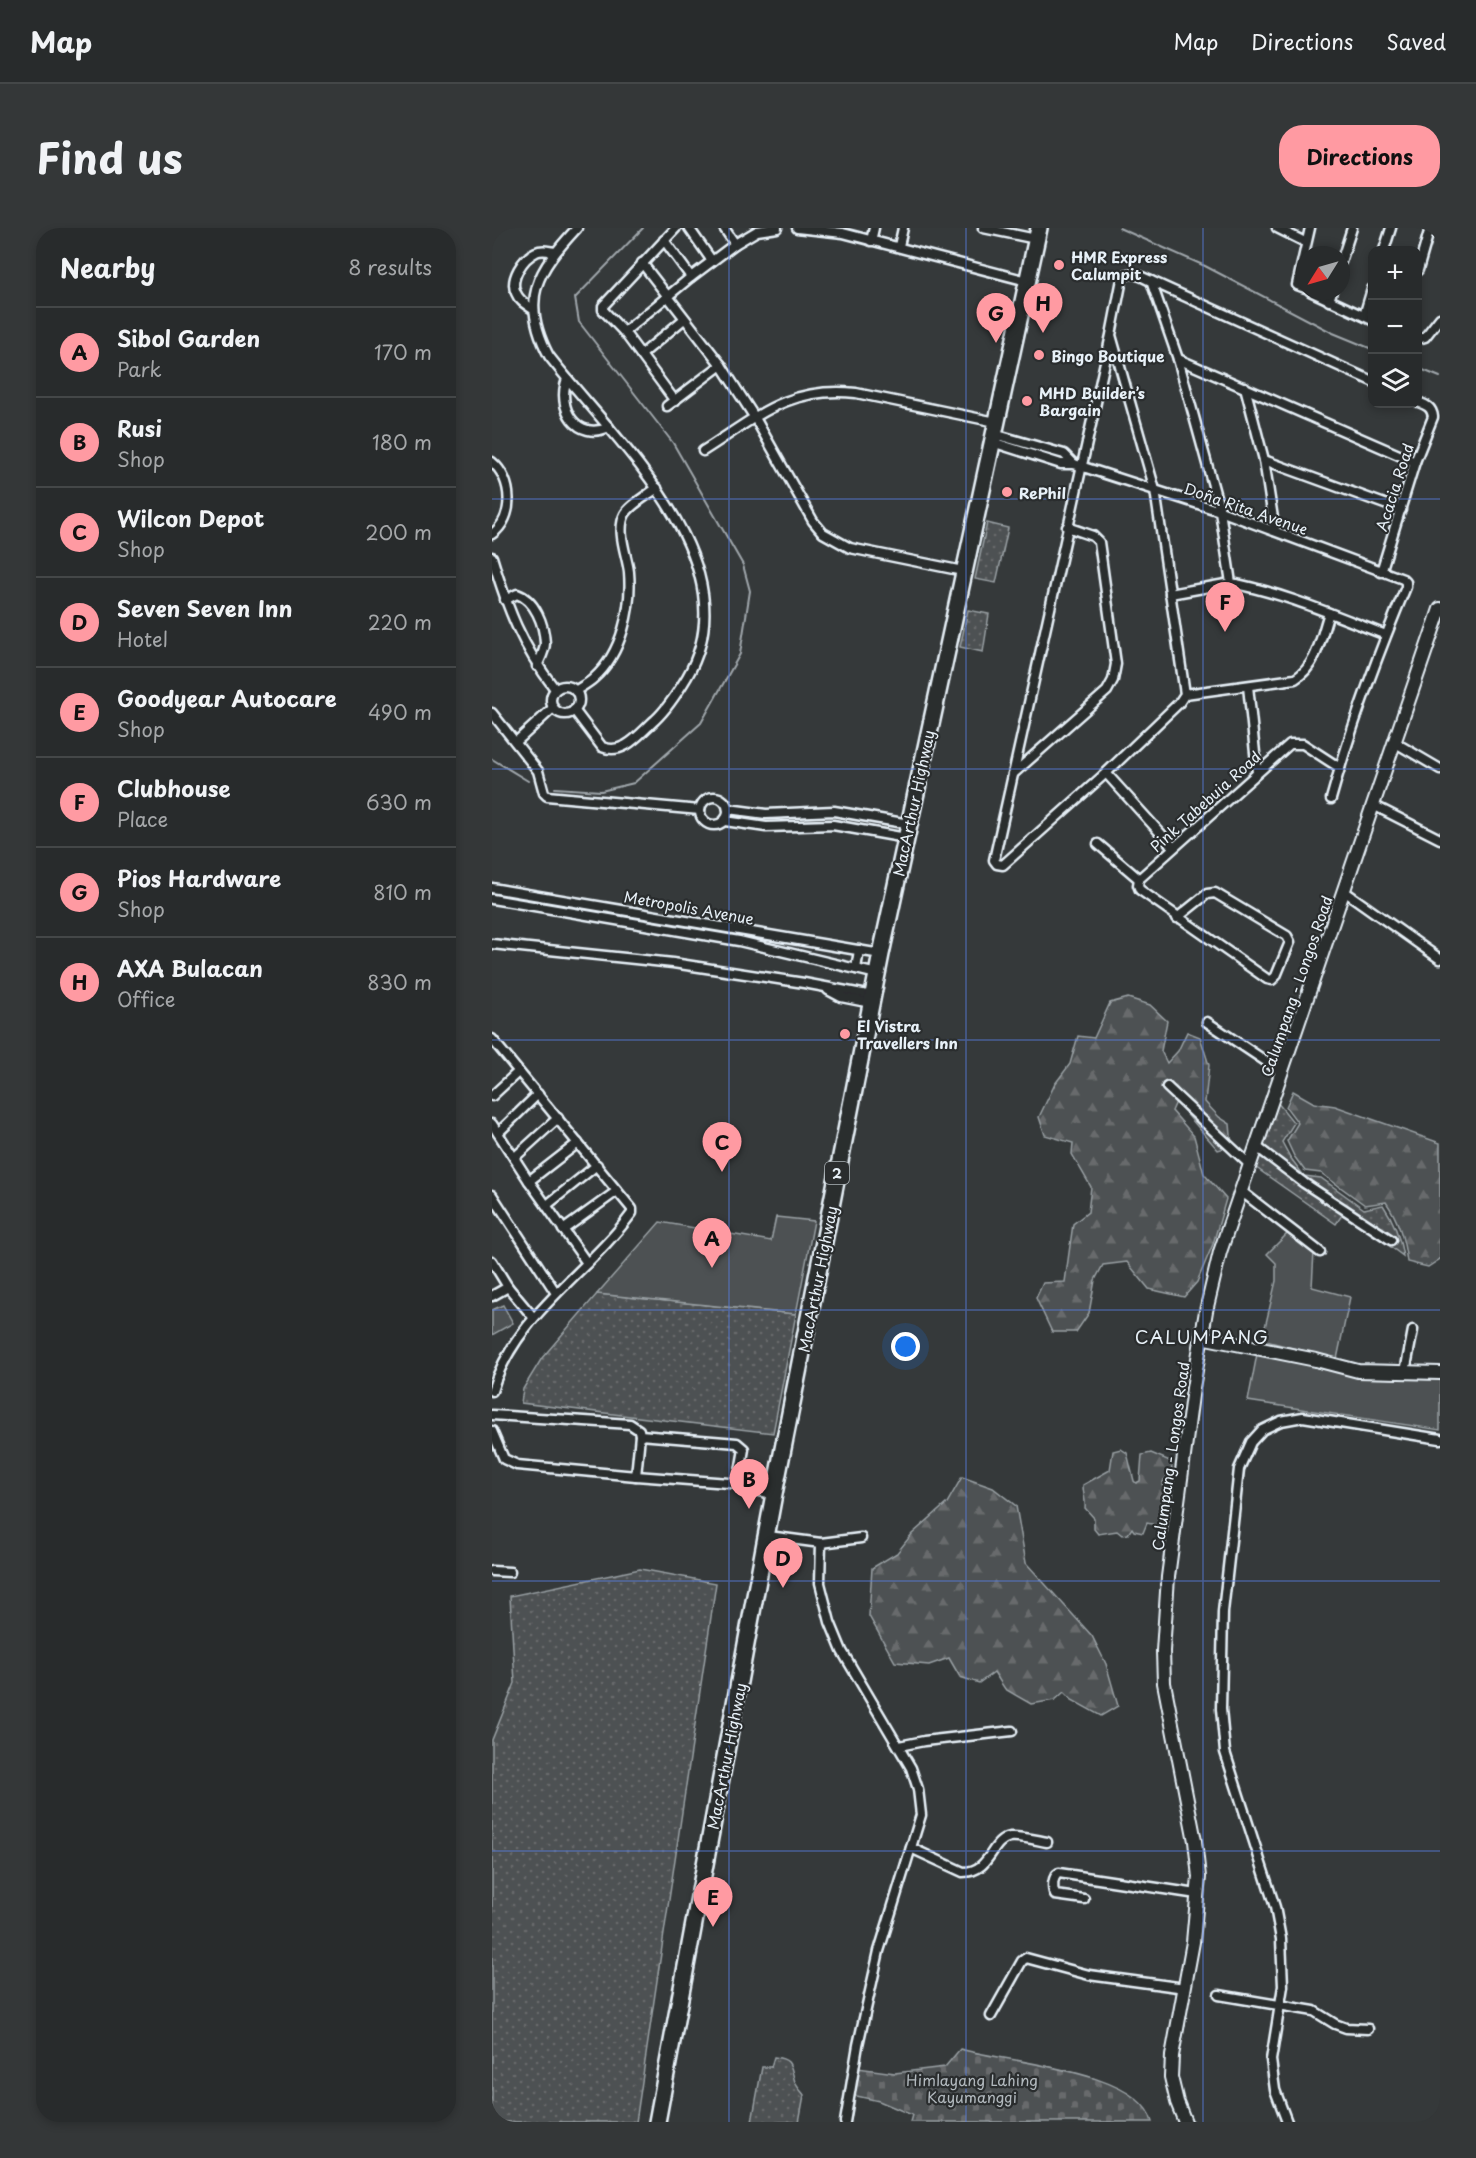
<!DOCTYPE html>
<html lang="en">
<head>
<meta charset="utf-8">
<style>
  :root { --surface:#282b2c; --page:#343738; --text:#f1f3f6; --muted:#a5a7a9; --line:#444748; --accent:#ff9aa2 }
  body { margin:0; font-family:"Playpen Sans",sans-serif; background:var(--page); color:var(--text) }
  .controls { position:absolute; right:18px; top:18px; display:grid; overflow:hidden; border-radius:12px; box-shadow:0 3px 9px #0003 }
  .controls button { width:54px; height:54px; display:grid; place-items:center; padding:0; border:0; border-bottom:2px solid var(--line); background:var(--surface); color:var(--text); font:30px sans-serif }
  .compass { position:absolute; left:804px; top:18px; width:54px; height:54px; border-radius:50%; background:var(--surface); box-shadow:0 3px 9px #0003; rotate:233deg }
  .you { position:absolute; left:414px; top:1119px; width:21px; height:21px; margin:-15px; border:4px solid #fff; border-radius:50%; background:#1a73e8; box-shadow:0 0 0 9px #1a73e833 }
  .badge { display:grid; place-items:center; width:39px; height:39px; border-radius:50%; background:var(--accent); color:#111; font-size:20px; font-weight:700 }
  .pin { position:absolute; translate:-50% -50px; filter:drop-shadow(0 2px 3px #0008) }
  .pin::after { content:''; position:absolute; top:32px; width:21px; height:18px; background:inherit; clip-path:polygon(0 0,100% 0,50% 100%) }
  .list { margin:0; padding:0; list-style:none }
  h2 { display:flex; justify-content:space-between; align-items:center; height:78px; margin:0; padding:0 24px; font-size:26px }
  h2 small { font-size:20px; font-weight:400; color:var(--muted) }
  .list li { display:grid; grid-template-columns:39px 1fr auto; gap:18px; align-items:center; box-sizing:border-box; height:90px; padding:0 24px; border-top:2px solid var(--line) }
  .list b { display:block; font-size:22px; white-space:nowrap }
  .list p { margin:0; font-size:20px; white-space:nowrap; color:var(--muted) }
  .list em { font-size:20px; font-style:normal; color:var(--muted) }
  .icon { flex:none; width:33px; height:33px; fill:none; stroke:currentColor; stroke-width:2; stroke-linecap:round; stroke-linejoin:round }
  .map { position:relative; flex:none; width:948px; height:1894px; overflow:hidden; border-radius:24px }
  header { display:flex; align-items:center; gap:36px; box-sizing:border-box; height:84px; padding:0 30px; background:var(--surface); border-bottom:2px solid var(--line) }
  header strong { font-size:28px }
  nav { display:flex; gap:33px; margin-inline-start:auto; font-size:21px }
  .intro { display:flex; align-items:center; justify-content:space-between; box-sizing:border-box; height:144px; padding:0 36px }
  h1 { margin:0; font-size:42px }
  .button { padding:15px 27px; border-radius:24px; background:var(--accent); color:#111; font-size:21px; font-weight:700 }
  main { display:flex; gap:36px; padding:0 36px }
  aside { flex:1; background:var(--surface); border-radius:24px; box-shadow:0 3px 9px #0003 }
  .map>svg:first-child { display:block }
</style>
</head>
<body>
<header>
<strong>Map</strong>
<nav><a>Map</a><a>Directions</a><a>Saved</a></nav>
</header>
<div class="intro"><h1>Find us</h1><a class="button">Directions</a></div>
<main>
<aside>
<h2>Nearby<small>8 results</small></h2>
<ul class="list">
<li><span class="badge">A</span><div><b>Sibol Garden</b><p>Park</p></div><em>170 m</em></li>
<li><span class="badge">B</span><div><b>Rusi</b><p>Shop</p></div><em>180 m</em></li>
<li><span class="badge">C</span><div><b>Wilcon Depot</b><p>Shop</p></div><em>200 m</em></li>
<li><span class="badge">D</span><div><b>Seven Seven Inn</b><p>Hotel</p></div><em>220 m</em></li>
<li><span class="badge">E</span><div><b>Goodyear Autocare</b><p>Shop</p></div><em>490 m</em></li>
<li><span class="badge">F</span><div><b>Clubhouse</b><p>Place</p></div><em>630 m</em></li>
<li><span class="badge">G</span><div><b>Pios Hardware</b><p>Shop</p></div><em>810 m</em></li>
<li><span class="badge">H</span><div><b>AXA Bulacan</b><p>Office</p></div><em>830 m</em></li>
</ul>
</aside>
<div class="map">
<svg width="948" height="1894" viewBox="0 0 948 1894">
  <defs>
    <pattern id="grass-dots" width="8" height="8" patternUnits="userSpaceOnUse" patternTransform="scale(1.5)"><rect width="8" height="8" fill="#4d5152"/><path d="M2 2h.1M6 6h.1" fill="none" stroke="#676a6c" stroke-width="1.8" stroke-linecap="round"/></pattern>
    <pattern id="forest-firs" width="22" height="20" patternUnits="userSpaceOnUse" patternTransform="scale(1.5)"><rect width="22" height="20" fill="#4d5152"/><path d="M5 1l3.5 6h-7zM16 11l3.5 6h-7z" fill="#676a6c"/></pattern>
    <pattern id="cemetery-stones" width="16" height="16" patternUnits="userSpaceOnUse" patternTransform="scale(1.5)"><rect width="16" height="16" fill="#4d5152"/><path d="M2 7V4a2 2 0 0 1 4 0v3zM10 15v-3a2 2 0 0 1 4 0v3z" fill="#676a6c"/></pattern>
  </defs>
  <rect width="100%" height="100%" fill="#35393a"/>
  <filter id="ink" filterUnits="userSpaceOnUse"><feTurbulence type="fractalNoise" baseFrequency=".0167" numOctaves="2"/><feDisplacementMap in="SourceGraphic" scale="12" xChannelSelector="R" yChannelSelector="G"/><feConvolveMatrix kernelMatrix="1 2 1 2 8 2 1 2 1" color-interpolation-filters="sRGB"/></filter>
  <g filter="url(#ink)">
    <g fill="url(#grass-dots)" stroke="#9aa1a5" stroke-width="1.5">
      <path d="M495,295l21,5 -12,55 -21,-4z"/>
      <path d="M476,382l21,4 -6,38 -23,-5z"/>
      <path d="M785,874l17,21 -12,19 8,15 14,19 17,2 43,31 19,-4c11,16 17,32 20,51l-59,-44 -8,12 -81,-57z"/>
      <path d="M105,1066l199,20 -23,119 -252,-30 2,-14 19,-31z"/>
      <path d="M148,1341l76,14 -80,539h-144v-382l23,-57 -5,-87z"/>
      <path d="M282,1829c19,2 16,9 21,25 2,5 6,9 9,13l-5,27h-47l10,-55h9z"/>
    </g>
    <g fill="url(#forest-firs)" stroke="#9aa1a5" stroke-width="1.5">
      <path d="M636,770l22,7 17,16 -6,30 6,12 11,-12 9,-19 13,5 9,28 -4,37 14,15 11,7 2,22 -14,4 -42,-48 -4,9 22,25 10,38 22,25 -13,45 -16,38 -13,15 -35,-8 -22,-27 -24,3 -8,15 -6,33 -13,19h-24l-16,-34 7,-15 22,-1 8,-58 15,-12 3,-25 -19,-33 1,-11 -28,-8 -6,-18 16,-33 15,-20 8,-28 16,2 16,-35z"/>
      <path d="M801,863l21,12 21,3 105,37v116l-12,8 -21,-5c-3,-23 -8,-41 -21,-60l-21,3 -44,-32 -16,-2 -11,-15 -7,-15 11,-18 -12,-16z"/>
      <path d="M629,1221l6,4 7,28 2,2 4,-2 2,-26 9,-2 19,8 3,11 -9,8 -2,5 9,10 -3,25 1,2 -2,5 -20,-4 -4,10 -9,-2 -2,-3 -4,6 -6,1 -5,-4 -19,3 -4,-5v-11l-9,-10c1,-8 -2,-14 -2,-23l27,-15 3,-19z"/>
      <path d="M470,1249l31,11 23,18 10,57 66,73 14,28 12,42 -17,10 -29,-16 -8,-8 -9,8 -24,4 -26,-15 -11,-17 -15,11 -19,-6 -11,-19 -20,7 -34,-3 -26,-46 3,-48 25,-15 15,-19 35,-31z"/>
    </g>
    <path fill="url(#cemetery-stones)" stroke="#9aa1a5" stroke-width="1.5" d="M468,1821c45,13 180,21 192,73h-242l2,-7 -33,-14 -27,-6 6,-27 37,5 50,-6z"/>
    <g fill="#4d5152" stroke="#9aa1a5" stroke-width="1.5">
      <path d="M284,989l38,4 -18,93 -199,-20 63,-72 111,19z"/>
      <path d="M797,1004l25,19 -2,36 38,10 -13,62 -75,-19 14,-59v-18l-9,-9z"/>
      <path d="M11,1077l10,18 -21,12v-25z"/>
      <path d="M765,1126l107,22 76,3v51l-192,-29z"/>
    </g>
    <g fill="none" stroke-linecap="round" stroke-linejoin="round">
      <g stroke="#a0a7ac" stroke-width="2">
        <path d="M627,0l86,38 128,67 39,16"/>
        <path d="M926,140l22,9"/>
        <path d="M0,531l36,22"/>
        <path d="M63,560l46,3 33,-8 67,-60 39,-69 10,-63 -7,-26 -70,-122 -94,-121 -4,-24 68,-70"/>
      </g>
      <defs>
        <g id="street">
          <path d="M197,0l23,33"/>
          <path d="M232,0l11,16"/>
          <path d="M305,0l46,5 184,48"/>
          <path d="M491,0l53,11"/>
          <path d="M785,0l28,14"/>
          <path d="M172,12l27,37"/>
          <path d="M379,13l3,-13"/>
          <path d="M407,18l4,-18"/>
          <path d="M892,22l7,-22"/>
          <path d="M849,34l11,-34"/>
          <path d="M150,35l79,102 34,53 58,103 10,12 27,15 113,23"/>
          <path d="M926,42l12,-42"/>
          <path d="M659,53l27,78 42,152 11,72c53,10 105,33 155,52"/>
          <path d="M813,60l-8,-3 13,-57"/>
          <path d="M818,63l62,29"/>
          <path d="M837,73l3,-10"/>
          <path d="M42,82c-7,-5 -15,-9 -18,-17 -7,-14 7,-35 20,-41 6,-3 12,-1 19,0"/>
          <path d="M872,88l8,-27"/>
          <path d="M132,104l67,-55 44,-33 22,-13 20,-3"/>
          <path d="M619,107l-117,525 3,4 6,1 103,-92 73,-70 6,-9 -30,-204 -44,-155 11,-56c7,-11 19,-2 29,2l221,100"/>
          <path d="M926,111l7,-2 15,-19"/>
          <path d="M149,127l43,-36"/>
          <path d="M686,131l237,103"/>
          <path d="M75,151c-11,29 10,63 42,48"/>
          <path d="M753,159l19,73 11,71"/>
          <path d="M183,173l-51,-69 -21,-22v-4l73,-78"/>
          <path d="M175,178l54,-41"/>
          <path d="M502,206l70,20 10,10"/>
          <path d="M500,214l69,22h13l146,47 183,68 3,3v5c-29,69 -55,140 -75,212"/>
          <path d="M211,223c54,-34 85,-65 153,-58l140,29"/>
          <path d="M772,232l137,50"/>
          <path d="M0,234c21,17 23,56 0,72"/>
          <path d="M0,329c16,53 29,88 63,132"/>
          <path d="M889,344l34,-110 18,-45c-1,-10 -7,-12 -15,-15"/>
          <path d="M678,366l61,-11"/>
          <path d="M13,372l12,-6c18,6 27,30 28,49 0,8 -5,16 -8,23"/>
          <path d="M756,458l9,86"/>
          <circle cx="73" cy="472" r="14"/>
          <path d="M83,463c6,-4 14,-8 19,-13 28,-25 38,-70 35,-106 -2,-17 -13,-41 -4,-58 6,-10 23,-19 32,-26"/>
          <path d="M693,466l110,-15c22,-13 26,-43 34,-66"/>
          <path d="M82,482l28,37c22,9 37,-13 53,-27 13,-12 23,-28 32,-43 67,-115 -75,-239 -138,-321 -30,-57 -12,-85 28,-128"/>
          <path d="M0,485l46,58 6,22 3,3 153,14"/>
          <path d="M24,514l37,-34"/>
          <path d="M902,514l46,27"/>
          <path d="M614,545l67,74"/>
          <path d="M521,546l94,-83 6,-11 3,-16 -17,-122 -6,-6 -26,-9"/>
          <circle cx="222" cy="583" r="14"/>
          <path d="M881,577l67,34"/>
          <path d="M236,581l38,5 68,-3 75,13"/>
          <path d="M233,593l41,6 67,-2 73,13"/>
          <path d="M606,616l41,35"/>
          <path d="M0,660l389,66"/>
          <path d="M852,663l96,68"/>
          <path d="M0,671l247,42 138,33"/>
          <path d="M685,690l30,-24 8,-1 72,43 3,6 -14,34 -4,4 -5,-1 -127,-89 -2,-5 1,-6 151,-135h13l37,24"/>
          <path d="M0,716l181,19 131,20 69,13"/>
          <path d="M364,741l3,-19"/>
          <path d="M336,762l13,7 30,6"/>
          <path d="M715,794l75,50"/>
          <path d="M0,811l140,170v4c-45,61 -117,102 -140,178"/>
          <path d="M675,859l83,78"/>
          <path d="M0,868l26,-24"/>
          <path d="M0,896l37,57 58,82"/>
          <path d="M6,905l40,-39"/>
          <path d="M765,919l47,36 87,57"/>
          <path d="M22,930l44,-40"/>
          <path d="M37,953l49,-38"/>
          <path d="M749,963l79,61"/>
          <path d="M0,967l64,98"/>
          <path d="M55,977l50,-40"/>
          <path d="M71,1002l54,-39"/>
          <path d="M0,1033l16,26 25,30"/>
          <path d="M0,1068l16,-9"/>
          <path d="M913,1144l8,-42"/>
          <path d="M0,1187l138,9 9,6 1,5 97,8 7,6 -6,34"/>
          <path d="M0,1203l12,28 13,6 119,11 106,8 8,-4 26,4"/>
          <path d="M144,1248l4,-41"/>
          <path d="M250,1256l6,5 26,5"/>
          <path d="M276,1308l53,7 40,-5"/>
          <path d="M329,1315l-1,40 10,39 12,29 69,117 7,21 3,26 -42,136 -21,94 -13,77"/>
          <path d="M0,1343l18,1"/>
          <path d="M407,1518l25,-5 88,-10"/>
          <path d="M419,1620l52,24c28,0 27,-31 47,-35 11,-1 26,3 37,5"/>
          <path d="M592,1671l-29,-4c-3,-7 -3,-18 4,-22l138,21"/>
          <path d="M727,1767l95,16 21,13 11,4 22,1"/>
          <path d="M499,1788l31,-55 4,-3 63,17 96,13"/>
          <path d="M795,1894l-12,-32 -4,-30 12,-74 -2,-47 -6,-32 -50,-155 -4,-43 2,-97 16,-143 12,-27 11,-12 19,-9 22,-4 137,22"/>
        </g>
        <g id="secondary">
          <path d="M709,1109l115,23 42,11 82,2"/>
          <path d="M693,1894l-8,-20 -6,-25 1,-21 21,-114 6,-65 -4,-36 -31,-158 -1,-32 5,-74 25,-189 13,-77 14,-59 220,-643"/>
        </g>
        <path id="highway" d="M165,1894l117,-628 107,-540 158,-726"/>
      </defs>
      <use href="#street" stroke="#e8f1f8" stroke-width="13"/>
      <use href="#secondary" stroke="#e8f1f8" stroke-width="16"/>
      <use href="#highway" stroke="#e8f1f8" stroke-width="20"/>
      <use href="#street" stroke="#2a2d2e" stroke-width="8"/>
      <use href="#secondary" stroke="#2a2d2e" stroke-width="12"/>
      <use href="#highway" stroke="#2a2d2e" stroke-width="15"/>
    </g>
  </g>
  <path fill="none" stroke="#5a7fe2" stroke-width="1.5" stroke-opacity="0.55" d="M237,0v1894M474,0v1894M711,0v1894M0,271h948M0,541h948M0,812h948M0,1082h948M0,1353h948M0,1623h948"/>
  <g fill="#ff9aa2" stroke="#2a2d2e" stroke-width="2">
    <circle cx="567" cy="37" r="6"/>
    <circle cx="547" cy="127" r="6"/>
    <circle cx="535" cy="173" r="6"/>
    <circle cx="515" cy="264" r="6"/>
    <circle cx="353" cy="806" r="6"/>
  </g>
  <g text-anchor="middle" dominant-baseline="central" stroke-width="4.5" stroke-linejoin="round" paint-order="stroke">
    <rect fill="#2a2d2e" stroke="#afb6bb" stroke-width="1.5" x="333" y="934" width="24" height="22" rx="4.5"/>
    <g font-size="14" font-weight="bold" fill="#e8f1f8">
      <text x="345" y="945">2</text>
    </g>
    <g font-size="15" font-weight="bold" fill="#e8f1f8" stroke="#2a2d2e" text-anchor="start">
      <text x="579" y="28">HMR Express<tspan x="579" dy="17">Calumpit</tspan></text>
      <text x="559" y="127">Bingo Boutique</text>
      <text x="547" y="164">MHD Builder’s<tspan x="547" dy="17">Bargain</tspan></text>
      <text x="527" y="264">RePhil</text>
      <text x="365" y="797">El Vistra<tspan x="365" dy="17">Travellers Inn</tspan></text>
    </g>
    <g font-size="15" fill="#e8f1f8" stroke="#2a2d2e">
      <text transform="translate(902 259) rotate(-72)">Acacia Road</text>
      <text transform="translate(754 280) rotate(19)">Doña Rita Avenue</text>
      <text transform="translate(713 573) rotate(-42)">Pink Tabebuia Road</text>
      <text transform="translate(421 575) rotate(-78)">MacArthur Highway</text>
      <text transform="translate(197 679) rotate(10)">Metropolis Avenue</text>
      <text transform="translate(804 758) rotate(-71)">Calumpang - Longos Road</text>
      <text transform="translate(325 1051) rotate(-79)">MacArthur Highway</text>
      <text transform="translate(678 1228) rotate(-82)">Calumpang - Longos Road</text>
      <text transform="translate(234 1528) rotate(-79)">MacArthur Highway</text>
    </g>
    <g font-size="15" fill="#b2b9be" stroke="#2a2d2e">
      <text x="480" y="1851">Himlayang Lahing<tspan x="480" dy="17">Kayumanggi</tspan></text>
    </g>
    <g font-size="18" letter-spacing="1.5" fill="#e8f1f8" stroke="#2a2d2e">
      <text x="710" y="1108">CALUMPANG</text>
    </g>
  </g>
</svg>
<div class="controls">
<button>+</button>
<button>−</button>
<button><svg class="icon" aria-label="layers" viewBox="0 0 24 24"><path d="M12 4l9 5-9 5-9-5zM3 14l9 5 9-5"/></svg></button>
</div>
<svg class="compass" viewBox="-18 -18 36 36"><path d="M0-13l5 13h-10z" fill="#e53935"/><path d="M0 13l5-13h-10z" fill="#a5a7a9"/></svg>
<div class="you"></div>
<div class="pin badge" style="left:220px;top:1040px">A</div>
<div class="pin badge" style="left:257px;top:1281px">B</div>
<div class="pin badge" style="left:230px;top:944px">C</div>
<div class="pin badge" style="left:291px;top:1360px">D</div>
<div class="pin badge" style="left:221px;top:1699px">E</div>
<div class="pin badge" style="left:733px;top:404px">F</div>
<div class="pin badge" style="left:504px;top:115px">G</div>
<div class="pin badge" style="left:551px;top:105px">H</div>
</div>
</main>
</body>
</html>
